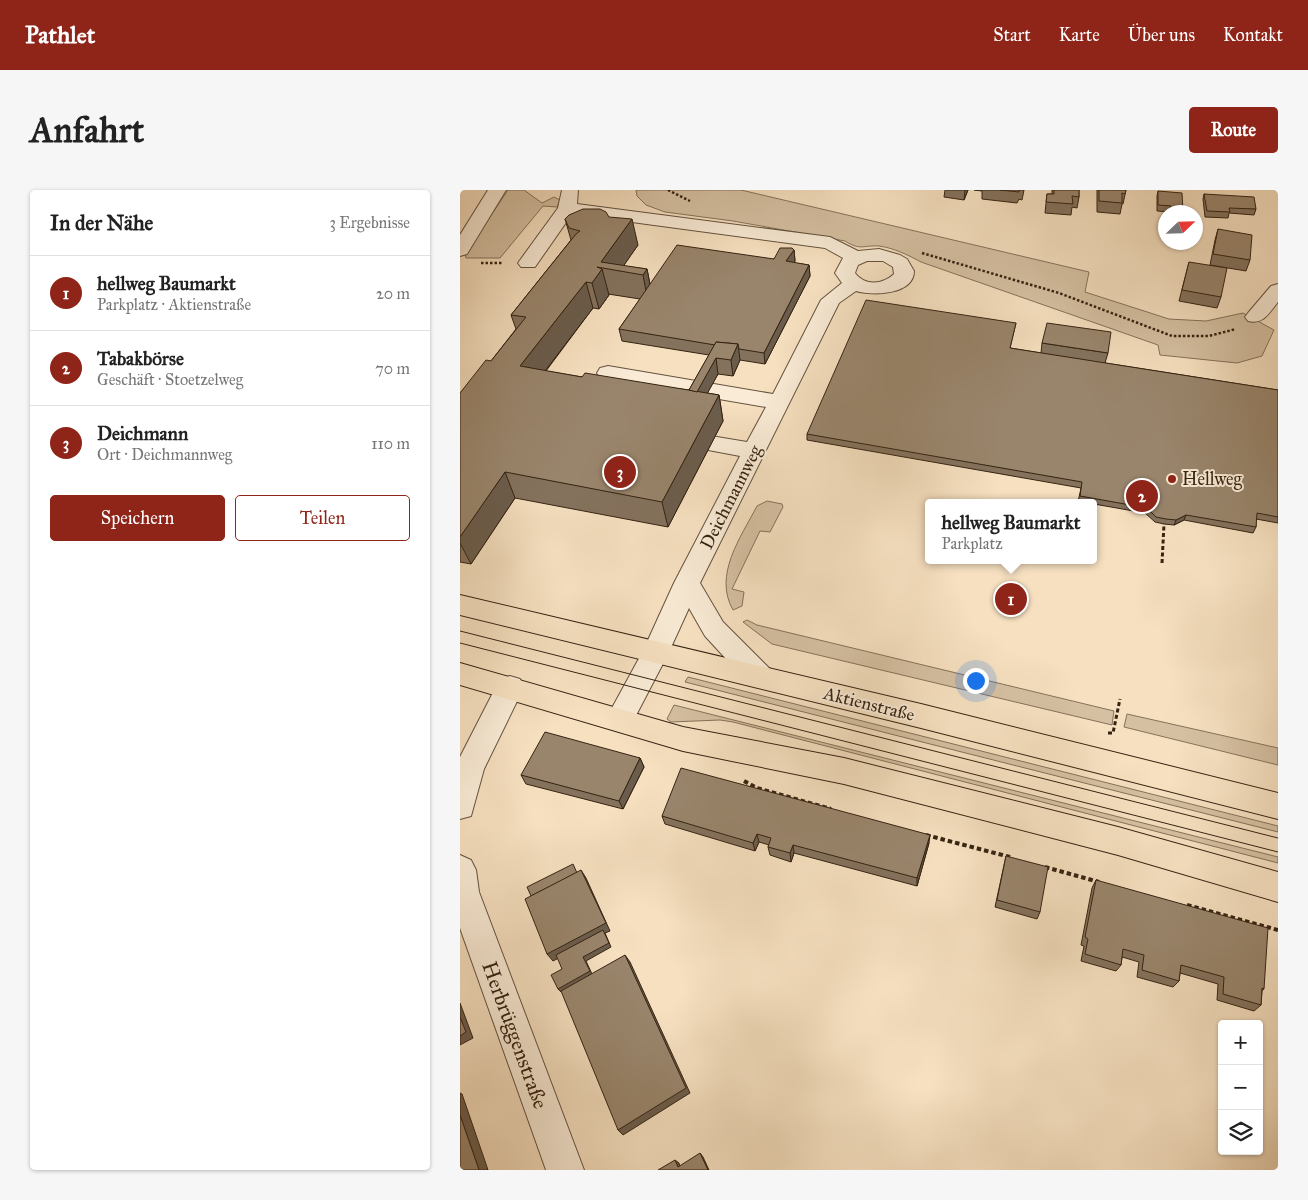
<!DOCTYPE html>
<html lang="de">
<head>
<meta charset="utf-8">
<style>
  :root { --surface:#fff; --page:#f6f6f6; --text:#222; --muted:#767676; --line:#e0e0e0; --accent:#8f2418 }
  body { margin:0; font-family:"IM FELL Great Primer",serif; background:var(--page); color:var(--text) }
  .controls { position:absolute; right:15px; bottom:15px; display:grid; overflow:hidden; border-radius:5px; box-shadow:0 1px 4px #0004 }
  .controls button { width:45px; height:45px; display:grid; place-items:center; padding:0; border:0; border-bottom:1px solid var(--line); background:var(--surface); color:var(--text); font:25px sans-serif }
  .compass { position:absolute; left:698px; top:15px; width:45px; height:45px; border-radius:50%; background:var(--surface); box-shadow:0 1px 4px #0004; rotate:67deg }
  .you { position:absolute; left:515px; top:490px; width:18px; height:18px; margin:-12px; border:4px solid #fff; border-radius:50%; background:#1a73e8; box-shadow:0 0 0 8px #1a73e833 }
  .badge { display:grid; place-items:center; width:32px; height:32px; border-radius:50%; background:var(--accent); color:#fff; font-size:16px; font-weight:700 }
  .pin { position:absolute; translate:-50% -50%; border:2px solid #fff; box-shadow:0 1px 5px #0006 }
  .popup { position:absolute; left:465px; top:309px; width:172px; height:65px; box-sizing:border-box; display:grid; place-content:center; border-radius:5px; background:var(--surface); filter:drop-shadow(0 1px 4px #0005); font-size:16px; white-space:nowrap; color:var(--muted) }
  .popup b { font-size:19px; color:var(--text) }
  .popup::after { content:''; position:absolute; left:50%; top:100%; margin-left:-10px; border:10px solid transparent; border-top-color:var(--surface) }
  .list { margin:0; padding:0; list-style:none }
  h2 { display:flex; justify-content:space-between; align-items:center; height:65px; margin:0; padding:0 20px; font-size:21px }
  h2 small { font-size:16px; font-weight:400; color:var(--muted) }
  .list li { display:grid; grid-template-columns:32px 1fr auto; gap:15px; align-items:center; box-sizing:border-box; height:75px; padding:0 20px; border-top:1px solid var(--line) }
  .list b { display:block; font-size:19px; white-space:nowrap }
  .list p { margin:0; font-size:16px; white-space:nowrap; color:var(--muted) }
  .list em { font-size:16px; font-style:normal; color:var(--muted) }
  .actions { display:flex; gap:10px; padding:15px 20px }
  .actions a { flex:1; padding:11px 0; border:1px solid var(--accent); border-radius:5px; text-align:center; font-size:18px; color:var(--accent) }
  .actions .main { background:var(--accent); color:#fff }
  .icon { flex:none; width:28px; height:28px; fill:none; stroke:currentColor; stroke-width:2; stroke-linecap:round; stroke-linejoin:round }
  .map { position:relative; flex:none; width:818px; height:980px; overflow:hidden; border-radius:5px }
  header { display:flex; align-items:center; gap:30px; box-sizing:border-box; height:70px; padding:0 25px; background:var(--accent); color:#fff }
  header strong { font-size:24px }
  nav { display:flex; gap:28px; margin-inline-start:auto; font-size:18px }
  .intro { display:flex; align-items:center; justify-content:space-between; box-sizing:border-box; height:120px; padding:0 30px }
  h1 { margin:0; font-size:35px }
  .button { padding:12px 22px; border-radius:5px; background:var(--accent); color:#fff; font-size:18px; font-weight:700 }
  main { display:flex; gap:30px; padding:0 30px }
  aside { flex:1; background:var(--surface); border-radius:5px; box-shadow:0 1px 4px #0004 }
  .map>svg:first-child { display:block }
</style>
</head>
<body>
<header>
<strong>Pathlet</strong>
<nav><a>Start</a><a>Karte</a><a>Über uns</a><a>Kontakt</a></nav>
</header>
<div class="intro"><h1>Anfahrt</h1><a class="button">Route</a></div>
<main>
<aside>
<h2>In der Nähe<small>3 Ergebnisse</small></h2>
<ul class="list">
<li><span class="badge">1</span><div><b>hellweg Baumarkt</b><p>Parkplatz · Aktienstraße</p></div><em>20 m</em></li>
<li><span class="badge">2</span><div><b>Tabakbörse</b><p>Geschäft · Stoetzelweg</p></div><em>70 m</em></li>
<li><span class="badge">3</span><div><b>Deichmann</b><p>Ort · Deichmannweg</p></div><em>110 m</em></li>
</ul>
<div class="actions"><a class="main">Speichern</a><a>Teilen</a></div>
</aside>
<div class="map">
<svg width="818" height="980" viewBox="0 0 818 980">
  <rect width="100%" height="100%" fill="#f6e0c0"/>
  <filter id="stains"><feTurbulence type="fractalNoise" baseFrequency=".004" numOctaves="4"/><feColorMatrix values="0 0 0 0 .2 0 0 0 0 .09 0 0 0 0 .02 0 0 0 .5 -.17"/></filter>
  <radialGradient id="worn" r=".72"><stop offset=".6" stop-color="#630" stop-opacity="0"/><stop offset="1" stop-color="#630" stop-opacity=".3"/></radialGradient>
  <g fill="#d5c0a2" stroke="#85725a">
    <path d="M48,0h16l18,13 12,-6 6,3 -3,7 -14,-1 -43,52h-34l-1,-4z"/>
    <path d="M176,0h105l348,82 -4,20 84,27 37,2 37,-8 31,17 -12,26 -25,7 -77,-8 -2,-10 -237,-83c-13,-7 -27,-14 -42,-16 -16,-1 -18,5 -34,-5l-112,-20 -68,-9 -19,-7 -9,-9z"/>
    <path d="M307,311l15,3 1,3 -13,25 -10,-1 -28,58 12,3 -2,14 -9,4c-20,-35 8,-73 24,-104z"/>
    <path d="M287,430l10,5 357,86 -2,14 -340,-81 -29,-22z"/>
    <path d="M228,487l590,149v6l-593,-150z"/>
    <path d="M214,515l604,152v6l-545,-141 -13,-2 -49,2 -4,-3z"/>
    <path d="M667,524l151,34v17l-154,-38z"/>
  </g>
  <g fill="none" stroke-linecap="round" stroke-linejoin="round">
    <defs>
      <g id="minor">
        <path d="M28,0h18l-39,64 -7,2v-21z"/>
        <path d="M102,0h16l-1,14 253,33 28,14 21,-2 21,6 7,4 7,12c0,24 -42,25 -58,20l-17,12 -139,280 23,39 47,47 4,8 -4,8 -10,3 -10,-3 -45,-49 -16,-28 -21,46 -38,73 -10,4 -10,-4 -4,-8 37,-68 31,-68 66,-127 -37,-7 -3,-5 3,-5 8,-3 36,6 19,-35 -158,-27 -8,-2 -3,-5 3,-5 8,-2 165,28 48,-94 21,-17 -7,-10 8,-15 -18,-10 -253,-34 -37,53h-14l-3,-4 40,-55zM407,71h16l10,6 1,7c-12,11 -29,12 -39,-1l3,-8z"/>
        <path d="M818,94v18c-9,11 -15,23 -30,19l-3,-4 3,-4 23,-27z"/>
        <path d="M50,486l10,3 4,8 -40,82 -13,47 -11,3v-62l40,-78z"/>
        <path d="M0,665l11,5 5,10 3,22 105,278h-38l-86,-242z"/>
      </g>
      <g id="major">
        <path d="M0,405l461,109 357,89v26l-357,-91 -461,-113z"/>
        <path d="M0,473l223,64 161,31 274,69 160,45v30l-160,-47 -274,-71 -161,-33 -223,-66z"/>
      </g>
    </defs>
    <use href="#minor" stroke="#65523e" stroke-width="2"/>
    <use href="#major" stroke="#352312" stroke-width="2"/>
    <g stroke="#352312" stroke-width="2.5" stroke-dasharray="2.5 2" stroke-linecap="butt">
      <path d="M208,0l22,11"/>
      <path d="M462,63l137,40 113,43h37l27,-7"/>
      <path d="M21,73h21"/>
    </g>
    <g stroke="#352312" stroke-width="3" stroke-dasharray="4 2.5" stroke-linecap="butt">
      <path d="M702,373l2,-39"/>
      <path d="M648,543h5l7,-34"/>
    </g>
    <g stroke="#352312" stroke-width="4" stroke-dasharray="4.5 3" stroke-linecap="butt">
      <path d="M284,591l13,7 74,21"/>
      <path d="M466,645l84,22"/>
      <path d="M585,677l54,15"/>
      <path d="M727,715l91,25"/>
    </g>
    <use href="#minor" fill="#f9ebd6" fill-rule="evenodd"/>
    <use href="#major" fill="#f6e0c0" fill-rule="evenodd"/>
    <g stroke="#352312" stroke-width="1">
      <path d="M0,441l818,207"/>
      <path d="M0,453l818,209"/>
    </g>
  </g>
  <g fill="#84725d" stroke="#352312" fill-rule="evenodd">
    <path d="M485,0h23l-4,10 -20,-3z"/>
    <path d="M514,0h50l-2,10 -3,-1 -2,4 -35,-4v-8z"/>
    <path d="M592,0h27v7l-2,11 -5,-1 -1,8 -26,-2 2,-19h5z"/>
    <path d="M637,0h29l-3,14h-1l-2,10 -23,-2z"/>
    <path d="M698,1l25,20v1h-14l-12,-1v-15z"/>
    <path d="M744,4l52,15 -2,6 -25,-2 -1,5 -23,-1 -2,-18z"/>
    <path d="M149,27l29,28 -15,21 24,3 3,15 124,-25 20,-9 1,11 -1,2 15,2 1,11 -45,88 -25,-4 -7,16 -15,-2 -11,19 12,2 4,26 -55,106 -153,-29 -44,66 -11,-2v-169l31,-32 25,-32 -5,-14 60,-75 -6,-21zM148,104l32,5 -21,30 3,12 87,14 -20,35 -107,-13 -36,-6 47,-63 6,1 10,-14z"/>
    <path d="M758,39l32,31 -4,11 -36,-6 5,-25z"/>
    <path d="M729,72l32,35 -4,11 -38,-7z"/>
    <path d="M556,133l-6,25 31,5 1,-10 66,10 -3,10 173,27v133l-22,-4v8l-3,6 -69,-13 -10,5 -10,-1 -9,-2 -10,-9 -51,-9v-1l-16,-1 3,-14 -274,-48v-6z"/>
    <path d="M180,568l4,9 -21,42 -97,-25 -5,-9z"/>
    <path d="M202,626l267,27 -12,43 -123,-33 -3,9 -21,-7 -2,-8 1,-2 -10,-3 -4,9 -90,-27z"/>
    <path d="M546,666l34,56 -3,7 -42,-12z"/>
    <path d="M636,690l168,109 -2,2 -1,14 -7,6 -37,-11 1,-16 -38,-11 -1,8 -6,6 -36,-10 2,-15 -17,-5 -1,8 -5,6 -35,-10 3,-15 -3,-1 11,-57z"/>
  </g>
  <g fill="#6b5d4c" stroke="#352312">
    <path d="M505,0h3l-4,10z"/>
    <path d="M172,29l6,26 -18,26 -19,-9z"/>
    <path d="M334,60l1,11 -8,11 -1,-11z"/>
    <path d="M349,75l1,11 -45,88 -1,-11z"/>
    <path d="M142,79l7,26 -10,14 -7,-26z"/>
    <path d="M187,79l5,26 -4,6 -5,-26z"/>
    <path d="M126,92l7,26 -64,84 -9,-26z"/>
    <path d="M278,154l2,16 -7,16 -2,-16z"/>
    <path d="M256,168l2,16 -23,42 -3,-16z"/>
    <path d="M259,205l4,26 -55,106 -6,-25z"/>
    <path d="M45,282l10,26 -44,66 -11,-21v-6z"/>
    <path d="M726,325l-2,5 -10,5 2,-5z"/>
    <path d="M180,568l4,9 -21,42 -4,-8z"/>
    <path d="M297,644l2,8 -4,9 -2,-8z"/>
    <path d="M470,645l-1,8 -12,43v-8z"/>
    <path d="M333,655l1,8 -3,9 -1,-9z"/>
    <path d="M121,680l5,8 24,53 -5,2 6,14 -25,14 6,13 -31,18 -3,-3 25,-32 22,-23 -52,27 -6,-7z"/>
    <path d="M165,765l5,7 60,131 -67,42 -5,-5z"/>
    <path d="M0,813l13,35 -13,7z"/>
    <path d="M0,903l2,1 26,76h-9l-19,-55z"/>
    <path d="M240,963l3,4 6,13h-1z"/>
    <path d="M215,970l4,3 2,7 -3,-3z"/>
  </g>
  <g fill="#99856c" stroke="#352312">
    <path d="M540,0h19v2z"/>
    <path d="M594,0h25v7l-7,-1 1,8 -27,-2 1,-8h7z"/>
    <path d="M639,0h27l-1,4 -3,-1v10l-23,-2z"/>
    <path d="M698,1l24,2 1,18 -12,-1v-4l-13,-1z"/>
    <path d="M744,4l50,3 2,12 -27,-1 1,4 -23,-1z"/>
    <path d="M123,19h17l6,3 3,5 23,2 -31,43 46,7 -4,6 -46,-8 5,2 -10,14 -6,-1 -66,84 62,11 3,-4 134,22 -57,107 -157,-30 -45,65v-144l26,-33 5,1 35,-44 -15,-2 65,-81 4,-3 -11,-3 -4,-9 4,-4z"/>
    <path d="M758,39l34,6 -2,25 -37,-6z"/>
    <path d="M217,55l97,14 6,-11h12l2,2 -8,11 23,4 -45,88 -25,-4 -1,-5 -22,-2 -1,3 -96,-16z"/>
    <path d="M729,72l38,6 -6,29 -39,-7z"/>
    <path d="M406,110l150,23 -6,25 268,42v127l-21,-4 -1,14 -70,-12 -10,5 -10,-1 -10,-2 -9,-9 -67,-12 2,-14 -275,-48z"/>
    <path d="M587,133l64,9 -3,21 -66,-10z"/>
    <path d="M256,152l22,2 -7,16 -15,-2 -19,34 -8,-2z"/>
    <path d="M85,542l95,26 -21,43 -98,-26z"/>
    <path d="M221,578l249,67 -13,43 -124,-33 -3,8 -22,-6 3,-9 -14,-4 -4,9 -91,-27z"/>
    <path d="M546,666l42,11 -8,45 -43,-12z"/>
    <path d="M113,674l4,9 -46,23 -4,-9z"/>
    <path d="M121,680l25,53 -59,31 -22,-55z"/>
    <path d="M636,690l172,48 -4,61 -2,-1 -1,17 -38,-11 1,-17 -43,-12 -2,16 -37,-11 2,-15 -21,-6 -2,16 -36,-11 3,-15 -3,-2z"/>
    <path d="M143,740l6,13 -26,14 7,14 -32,18 -7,-14 11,-6 -6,-14z"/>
    <path d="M165,765l61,133 -68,42 -57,-139z"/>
    <path d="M0,827l6,15 -6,4z"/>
    <path d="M0,925l19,55h-19z"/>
    <path d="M240,963l8,17h-50l17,-10 3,7z"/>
  </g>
  <circle fill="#8f2418" stroke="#f9ebd6" stroke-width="2" cx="712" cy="289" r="5"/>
  <g text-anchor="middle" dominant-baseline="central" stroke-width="4" stroke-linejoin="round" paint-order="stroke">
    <g font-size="18" fill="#352312" stroke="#f9ebd6" text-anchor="start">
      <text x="722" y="289">Hellweg</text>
    </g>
    <g font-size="18" fill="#352312" stroke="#f9ebd6">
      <text transform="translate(271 307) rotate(-63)">Deichmannweg</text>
      <text transform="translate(409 514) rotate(14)">Aktienstraße</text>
    </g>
    <g font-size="21" fill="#352312" stroke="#f9ebd6">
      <text transform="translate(55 845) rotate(70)">Herbrüggenstraße</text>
    </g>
  </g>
  <rect width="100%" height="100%" filter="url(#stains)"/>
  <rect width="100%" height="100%" fill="url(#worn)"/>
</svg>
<div class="controls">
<button>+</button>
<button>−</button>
<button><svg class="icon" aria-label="layers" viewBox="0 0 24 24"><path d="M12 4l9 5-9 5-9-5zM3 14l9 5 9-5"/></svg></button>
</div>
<svg class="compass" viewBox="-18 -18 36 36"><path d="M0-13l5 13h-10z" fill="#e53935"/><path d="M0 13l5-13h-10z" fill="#767676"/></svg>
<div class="you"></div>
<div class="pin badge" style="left:551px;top:409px">1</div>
<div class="popup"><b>hellweg Baumarkt</b>Parkplatz</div>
<div class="pin badge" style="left:682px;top:306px">2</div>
<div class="pin badge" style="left:160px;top:282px">3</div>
</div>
</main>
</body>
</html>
